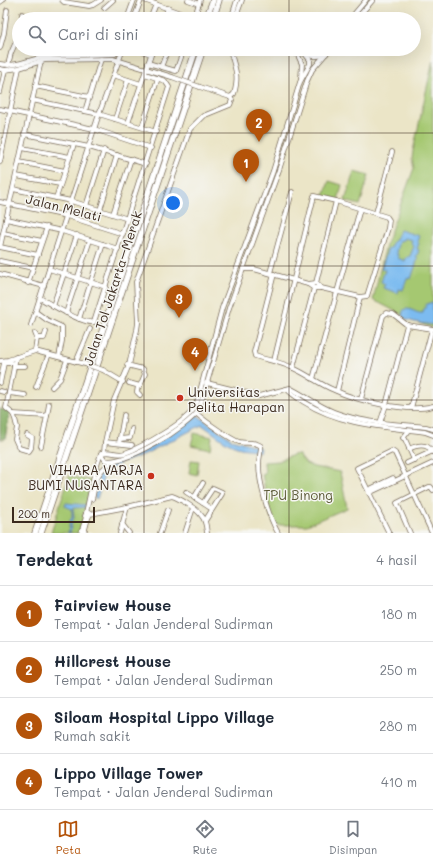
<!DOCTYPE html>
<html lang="id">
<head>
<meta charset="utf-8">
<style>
  :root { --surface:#fff; --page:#f2f2f3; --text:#1f2937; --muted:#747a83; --line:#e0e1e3; --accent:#b45309 }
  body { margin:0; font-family:Mali,sans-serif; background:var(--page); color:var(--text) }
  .scale { position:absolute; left:12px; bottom:10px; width:83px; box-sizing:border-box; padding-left:4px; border:2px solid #3b2a1e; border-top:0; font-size:11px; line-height:14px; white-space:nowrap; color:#3b2a1e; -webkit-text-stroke:3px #f6f6f2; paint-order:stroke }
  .you { position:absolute; left:173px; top:203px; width:14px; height:14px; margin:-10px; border:3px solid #fff; border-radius:50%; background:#1a73e8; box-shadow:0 0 0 6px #1a73e833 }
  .badge { display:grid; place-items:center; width:26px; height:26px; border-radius:50%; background:var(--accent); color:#fff; font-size:13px; font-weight:700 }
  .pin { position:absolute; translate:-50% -33px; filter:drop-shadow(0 1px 2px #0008) }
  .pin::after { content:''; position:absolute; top:21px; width:14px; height:12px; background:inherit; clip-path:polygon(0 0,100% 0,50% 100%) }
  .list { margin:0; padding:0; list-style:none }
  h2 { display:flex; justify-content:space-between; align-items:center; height:52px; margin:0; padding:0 16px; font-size:17px }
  h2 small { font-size:13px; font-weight:400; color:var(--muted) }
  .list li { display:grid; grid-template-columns:26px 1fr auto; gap:12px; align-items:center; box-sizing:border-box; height:56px; padding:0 16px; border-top:1px solid var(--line) }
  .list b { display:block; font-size:15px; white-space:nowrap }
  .list p { margin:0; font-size:13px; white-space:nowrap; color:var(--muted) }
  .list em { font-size:13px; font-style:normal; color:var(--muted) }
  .icon { flex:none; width:22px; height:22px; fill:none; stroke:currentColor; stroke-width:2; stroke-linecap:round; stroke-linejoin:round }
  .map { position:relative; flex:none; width:433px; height:533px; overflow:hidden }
  .search { position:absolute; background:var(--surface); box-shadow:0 4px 16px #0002; left:12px; right:12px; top:12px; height:44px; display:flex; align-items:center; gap:10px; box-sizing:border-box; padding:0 14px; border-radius:22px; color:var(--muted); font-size:15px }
  .sheet { height:276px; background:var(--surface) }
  nav { display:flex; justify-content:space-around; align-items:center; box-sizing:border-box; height:56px; border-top:1px solid var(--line); background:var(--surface); font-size:11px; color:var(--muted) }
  nav a { display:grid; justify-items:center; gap:2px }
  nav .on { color:var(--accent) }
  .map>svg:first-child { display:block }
</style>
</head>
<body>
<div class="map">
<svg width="433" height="533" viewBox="0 0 433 533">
  <rect width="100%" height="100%" fill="#f6f6f2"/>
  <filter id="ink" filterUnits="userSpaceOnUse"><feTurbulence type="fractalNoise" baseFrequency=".025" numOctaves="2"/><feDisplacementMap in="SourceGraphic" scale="8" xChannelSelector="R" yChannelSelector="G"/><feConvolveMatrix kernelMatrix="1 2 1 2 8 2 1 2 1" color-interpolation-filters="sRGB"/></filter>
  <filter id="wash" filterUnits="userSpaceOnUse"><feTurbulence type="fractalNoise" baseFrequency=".012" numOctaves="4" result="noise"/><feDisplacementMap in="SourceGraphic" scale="16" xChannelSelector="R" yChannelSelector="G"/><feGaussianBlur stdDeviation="0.9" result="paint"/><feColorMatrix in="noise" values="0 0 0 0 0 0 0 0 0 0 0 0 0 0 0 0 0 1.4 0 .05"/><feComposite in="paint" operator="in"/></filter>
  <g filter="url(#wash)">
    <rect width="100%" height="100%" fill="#ebe5c7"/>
    <g fill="#a5c871" stroke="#707948">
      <path d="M433,60v268c-22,-6 -40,-19 -60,-28l14,-59 27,-73 -2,-9 1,-8z"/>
      <path d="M354,171l15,4 -9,30 -15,-4z"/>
      <path d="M329,181l13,4 -4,15 -14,-4z"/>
      <path d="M194,433l18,4 -2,12 -19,-4z"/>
      <path d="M298,454l8,10 8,3 26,5 7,36 -40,17h-32l-5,-11 -8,-40 3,-1 -1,-11 15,-1 14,-6z"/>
      <path d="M191,460l8,1 -2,14 -8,-2z"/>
      <path d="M69,476l23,5 -9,35 1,3 -5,14h-28z"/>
    </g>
    <path fill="#84ac63" stroke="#606b40" d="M0,409l10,2 -5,28h-5z"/>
    <g fill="#7cbbf0" stroke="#5c7287" fill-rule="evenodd">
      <path d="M400,230l19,6 -2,6 2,1 -2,6 2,1 -3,8h2l-7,21 -4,-1 -4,12 -4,-1 -1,4 -15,-5 2,-4 -4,-2 4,-12 -4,-1 7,-21h2l3,-7h2zM404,238l8,2 -1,3 3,3 -4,10 -4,2 -1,3 -7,-3v-3h-1v-3h-1l3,-11 4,-1z"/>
      <path d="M433,302v23c-10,-2 -22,-2 -31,-8l1,-6 2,-2c7,-1 11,5 18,4v-2l2,-3 1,-4z"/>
      <path d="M197,415l34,24 25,7 4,2 -1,4c-7,-4 -14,-2 -22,-5 -12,-3 -24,-15 -35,-22l-61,31 -20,7 -16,9 -8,27 -3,-2 5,-22 3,-5 19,-11 30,-12z"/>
      <path d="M66,503l20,2v2l-13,1 1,10 -2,3 -2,12h-2l2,-13 2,-2v-9l-7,-3z"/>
    </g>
  </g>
  <g filter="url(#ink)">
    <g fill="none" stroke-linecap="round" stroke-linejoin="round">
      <defs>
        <g id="minor">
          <path d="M62,0l2,2 25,4 4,-1 8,-5"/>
          <path d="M144,0l50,18"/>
          <path d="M188,0l11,4"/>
          <path d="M0,2l3,-2"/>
          <path d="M104,8l9,-8"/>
          <path d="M22,19v-5"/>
          <path d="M127,19l7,-19"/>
          <path d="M134,19l7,-19"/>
          <path d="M150,19l6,-15"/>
          <path d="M164,19l4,-11"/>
          <path d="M194,19l6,-19"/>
          <path d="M231,19l6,-19"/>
          <path d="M235,19l7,-19"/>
          <path d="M350,19l16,-19"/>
          <path d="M356,19l17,-19"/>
          <path d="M0,48l4,-15 3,-23"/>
          <path d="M136,49l15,5"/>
          <path d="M295,49l7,15 -1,14"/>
          <path d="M297,49c9,6 18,10 29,5"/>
          <path d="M304,49l9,2 6,-2"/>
          <path d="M148,63l28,8 8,-22"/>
          <path d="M0,64c16,4 34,-7 50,-8l65,-2"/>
          <path d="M8,65l3,-12 8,-18"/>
          <path d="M161,67l7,-18"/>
          <path d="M0,69l5,1 14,-2 26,-8 68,-1 59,18"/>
          <path d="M113,75l28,9"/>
          <path d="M35,86l54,11"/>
          <path d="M200,87l30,10"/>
          <path d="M0,92l5,-22"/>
          <path d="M230,97l4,-3c6,-20 0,-26 -4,-45"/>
          <path d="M32,100l67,14 57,18"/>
          <path d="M0,109l94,20 57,19"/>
          <path d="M85,111l16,-52"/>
          <path d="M115,119l13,-39"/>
          <path d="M128,123l25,-74"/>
          <path d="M142,127l16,-49"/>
          <path d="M24,134l65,13 57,17"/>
          <path d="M22,148l48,9"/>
          <path d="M0,162l19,-94"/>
          <path d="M19,162l46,9"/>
          <path d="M16,176l44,8"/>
          <path d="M13,189l58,12 57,18"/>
          <path d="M56,198l18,-54"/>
          <path d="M0,202l67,14 56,18"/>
          <path d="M86,206l18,-56"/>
          <path d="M100,210l17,-55"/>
          <path d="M376,213l16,-61"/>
          <path d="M113,214l18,-55"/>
          <path d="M6,219l56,12 56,18"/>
          <path d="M3,233l39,8"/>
          <path d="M0,247l41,-186"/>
          <path d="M0,247l38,8"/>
          <path d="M0,261l33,7"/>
          <path d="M49,269l57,18"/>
          <path d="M243,269h11l54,15 8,-1 5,5"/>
          <path d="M270,273l22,-81"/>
          <path d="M0,274l44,12"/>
          <path d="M274,274l-20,78 1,4c12,4 26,6 38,12 14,6 26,16 41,22 23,11 74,23 99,16"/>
          <path d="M28,283l19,-56"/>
          <path d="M316,283l20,-82"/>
          <path d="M40,298c10,6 44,27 54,24l75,-235 -4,-6 -20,-7"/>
          <path d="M53,306l24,-71"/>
          <path d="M36,312l11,8 15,7v14l-3,16"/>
          <path d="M66,313l24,-73"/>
          <path d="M79,319l24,-75"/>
          <path d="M31,325l68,-211 24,-65"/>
          <path d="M35,333l2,5 -2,13 50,13"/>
          <path d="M37,338h7l2,-6"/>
          <path d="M16,357l-10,51 7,6 2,5 2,8 -2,12 4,9 10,3 2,-3 1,-10 -5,-3"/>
          <path d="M0,361l8,-1 27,-9"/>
          <path d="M274,361l40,-165 22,5 51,16 2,3 -1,8 -21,68 -7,1 -39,-9h-7l-6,-4"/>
          <path d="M76,362l14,-33"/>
          <path d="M127,365l16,4 2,5 -5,12 -11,-3"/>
          <path d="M14,366h11"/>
          <path d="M293,368l21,-80"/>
          <path d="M103,370l20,12"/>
          <path d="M313,379l47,-170"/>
          <path d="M0,383l4,-20h8"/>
          <path d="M206,383h1l52,13 31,-8c15,8 29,18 44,24 29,11 61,12 92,15l7,2"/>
          <path d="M138,386l-1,6 3,3"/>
          <path d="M36,387l13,-33"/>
          <path d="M52,387l8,-8 7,-19"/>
          <path d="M287,389c5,6 11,9 17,13 36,23 80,25 121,30l8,3"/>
          <path d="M0,391l4,1"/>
          <path d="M337,391l23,-94"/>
          <path d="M9,393l16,2"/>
          <path d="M361,399l22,-83 3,-3 7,1 14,11"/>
          <path d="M411,408l21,-79"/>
          <path d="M13,414l34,2 -6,30"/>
          <path d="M197,414c8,7 33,25 42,28 8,2 15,-1 22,4 0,6 -2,12 -2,18 0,20 9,51 19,69"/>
          <path d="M47,416l2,-12"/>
          <path d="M380,423l6,-18 21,-80 26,4"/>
          <path d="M408,432l-5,6 2,1 9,21"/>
          <path d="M120,439l10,-1 2,-9"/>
          <path d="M105,442l27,3"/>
          <path d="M119,443l5,-28"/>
          <path d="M409,449c8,-4 18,-6 24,3"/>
          <path d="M104,452l1,-10 9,-42 15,-35 8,-35 1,-7 -2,-41 54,-153 13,-13 27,-11 2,-5 -2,-3"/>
          <path d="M101,454l4,6c19,6 83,-33 94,-50l30,-102 51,-141 27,-86 5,-11 18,-21"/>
          <path d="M101,454c8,-5 15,2 24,-1 17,-6 62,-31 71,-47l26,-98 51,-137 27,-89 10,-18v-4l-4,-5"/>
          <path d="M407,463l26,-12"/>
          <path d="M368,490l25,-12"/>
          <path d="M186,492l26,17"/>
          <path d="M369,493l64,-30"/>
          <path d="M194,498l9,-15"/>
          <path d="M92,499c5,-20 3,-28 23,-38"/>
          <path d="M203,503l10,-15 9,4v2l-17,27"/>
          <path d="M86,513l8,-38 7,-22"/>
          <path d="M90,514l-2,4 -3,-2 2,-4 3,2 37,-7"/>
          <path d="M122,524l7,9"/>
          <path d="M81,533l5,-16"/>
          <path d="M84,533l4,-15"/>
          <path d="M120,533l7,-26 45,-11c7,2 25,13 29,19 5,5 5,11 6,18"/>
          <path d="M160,533l8,-23"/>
          <path d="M185,533l8,-25"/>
          <path d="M389,533l-32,-65 35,-17 3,2 37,80"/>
          <path d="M410,533l-13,-30 32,-16h2l2,3"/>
        </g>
        <g id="highway">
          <path d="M206,19l7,-19"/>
          <path d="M213,19l6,-19"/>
          <path d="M35,533l161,-484"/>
          <path d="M41,533l162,-484"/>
        </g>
      </defs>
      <use href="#minor" stroke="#796b59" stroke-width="5.5"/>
      <use href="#highway" stroke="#796b59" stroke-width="7"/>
      <use href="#minor" stroke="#fff" stroke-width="4"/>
      <use href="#highway" stroke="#fff" stroke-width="5.5"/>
      <defs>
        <g id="minor-bridge">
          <path d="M172,77l28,10"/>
          <path d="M85,364l18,6"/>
        </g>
      </defs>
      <use href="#minor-bridge" stroke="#796b59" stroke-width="5.5" stroke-linecap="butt"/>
      <use href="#minor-bridge" stroke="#fff" stroke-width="4"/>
    </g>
  </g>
  <path fill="none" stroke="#3b2a1e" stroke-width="1" stroke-opacity="0.55" d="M144,0v19M289,0v19M144,49v484M289,49v484M0,133h433M0,266h433M0,400h433"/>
  <g fill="#c8321e" stroke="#f6f6f2" stroke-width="1.5">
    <circle cx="180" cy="398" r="4"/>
    <circle cx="151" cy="476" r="4"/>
  </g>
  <g text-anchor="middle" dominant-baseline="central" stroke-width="3" stroke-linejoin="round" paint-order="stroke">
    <g font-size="13" fill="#3b2a1e" stroke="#f6f6f2">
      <text transform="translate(64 207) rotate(14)">Jalan Melati</text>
      <text transform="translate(112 288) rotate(-72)">Jalan Tol Jakarta–Merak</text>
    </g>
    <g font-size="13" fill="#3b2a1e" stroke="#f6f6f2" text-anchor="start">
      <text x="188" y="391">Universitas<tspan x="188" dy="15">Pelita Harapan</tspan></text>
      <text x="143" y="469" text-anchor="end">VIHARA VARJA<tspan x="143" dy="15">BUMI NUSANTARA</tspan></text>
    </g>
    <g font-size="13" fill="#5b5937" stroke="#f6f6f2">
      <text x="298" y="494">TPU Binong</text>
    </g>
  </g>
</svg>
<div class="scale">200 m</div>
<div class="you"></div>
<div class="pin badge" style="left:246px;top:182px">1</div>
<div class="pin badge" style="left:259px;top:142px">2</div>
<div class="pin badge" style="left:179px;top:318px">3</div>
<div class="pin badge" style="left:195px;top:371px">4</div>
<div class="search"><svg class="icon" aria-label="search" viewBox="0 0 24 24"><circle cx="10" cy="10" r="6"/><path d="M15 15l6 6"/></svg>Cari di sini</div>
</div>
<section class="sheet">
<h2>Terdekat<small>4 hasil</small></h2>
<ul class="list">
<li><span class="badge">1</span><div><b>Fairview House</b><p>Tempat · Jalan Jenderal Sudirman</p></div><em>180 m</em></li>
<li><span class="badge">2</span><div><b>Hillcrest House</b><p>Tempat · Jalan Jenderal Sudirman</p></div><em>250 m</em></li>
<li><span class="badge">3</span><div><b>Siloam Hospital Lippo Village</b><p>Rumah sakit</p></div><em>280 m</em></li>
<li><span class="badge">4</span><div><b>Lippo Village Tower</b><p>Tempat · Jalan Jenderal Sudirman</p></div><em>410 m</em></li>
</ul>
</section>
<nav>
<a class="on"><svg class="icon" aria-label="map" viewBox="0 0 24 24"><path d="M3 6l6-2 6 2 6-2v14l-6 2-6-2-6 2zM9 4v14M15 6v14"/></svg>Peta</a>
<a><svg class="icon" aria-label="directions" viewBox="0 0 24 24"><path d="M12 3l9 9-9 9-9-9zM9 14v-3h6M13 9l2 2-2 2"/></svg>Rute</a>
<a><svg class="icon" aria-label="saved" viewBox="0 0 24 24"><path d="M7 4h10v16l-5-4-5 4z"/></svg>Disimpan</a>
</nav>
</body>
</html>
